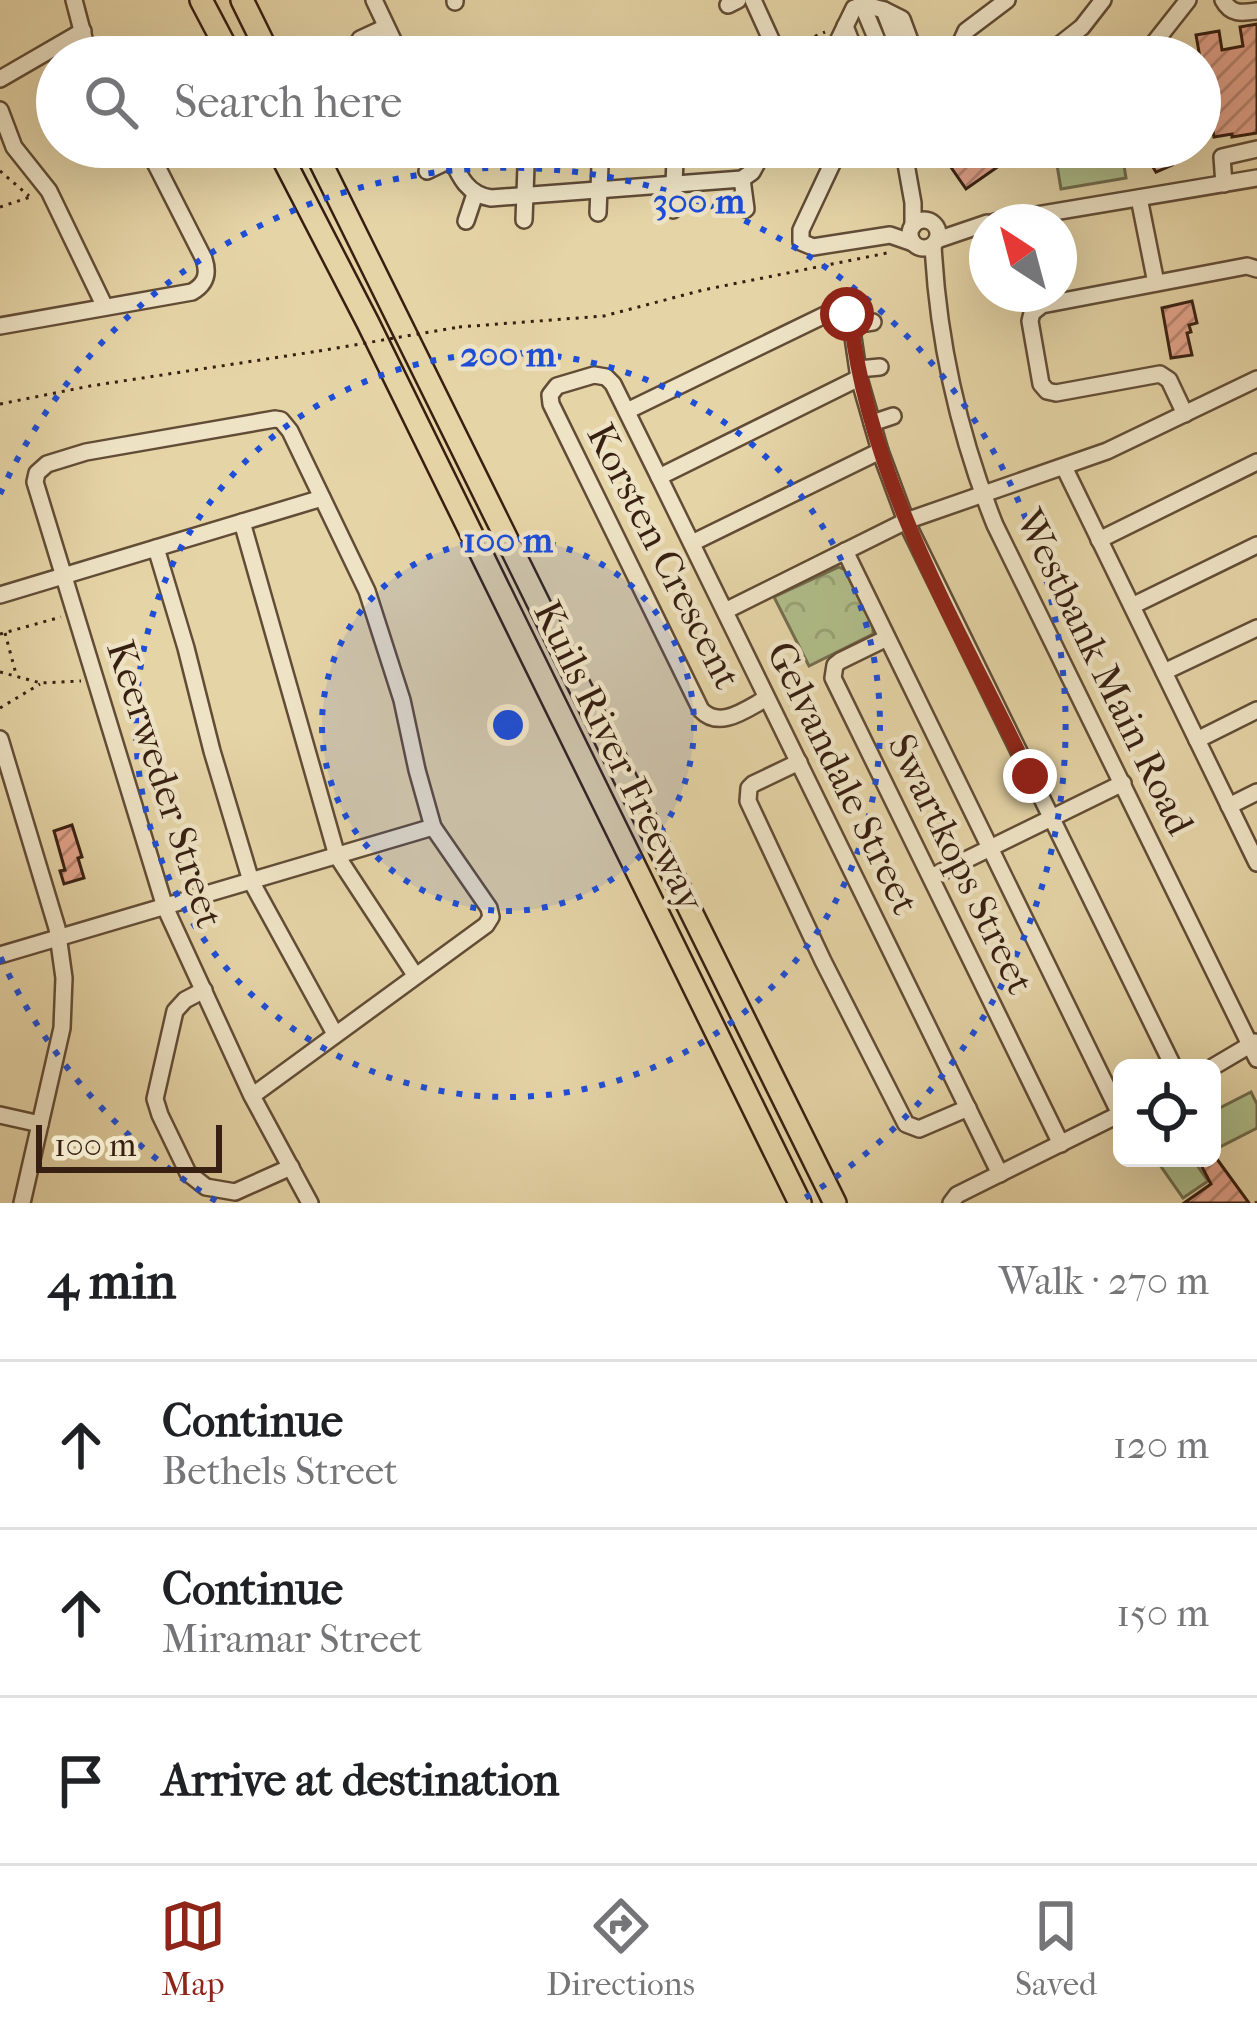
<!DOCTYPE html>
<html lang="en">
<head>
<meta charset="utf-8">
<style>
  :root { --surface:#fff; --page:#f6f6f6; --text:#202124; --muted:#757577; --line:#e0e0e0; --accent:#8f2418 }
  body { margin:0; font-family:"IM FELL French Canon",serif; background:var(--page); color:var(--text) }
  .controls { position:absolute; right:36px; bottom:36px; display:grid; overflow:hidden; border-radius:18px; box-shadow:0 12px 48px #0002 }
  .controls button { width:108px; height:108px; display:grid; place-items:center; padding:0; border:0; border-bottom:3px solid var(--line); background:var(--surface); color:var(--text); font:60px sans-serif }
  .compass { position:absolute; left:969px; top:204px; width:108px; height:108px; border-radius:50%; background:var(--surface); box-shadow:0 12px 48px #0002; rotate:324deg }
  .scale { position:absolute; left:36px; bottom:30px; width:186px; box-sizing:border-box; padding-left:12px; border:6px solid #371f11; border-top:0; font-size:33px; line-height:42px; white-space:nowrap; color:#371f11; -webkit-text-stroke:9px #eee3c5; paint-order:stroke }
  .stop { position:absolute; width:36px; height:36px; margin:-27px; border:9px solid #8f2418; border-radius:50%; background:#fff }
  .stop.end { background:#8f2418; border-color:#fff; box-shadow:0 3px 12px #0008 }
  .list { margin:0; padding:0; list-style:none }
  h2 { display:flex; justify-content:space-between; align-items:center; height:156px; margin:0; padding:0 48px; font-size:51px }
  h2 small { font-size:39px; font-weight:400; color:var(--muted) }
  .list li { display:grid; grid-template-columns:78px 1fr auto; gap:36px; align-items:center; box-sizing:border-box; height:168px; padding:0 48px; border-top:3px solid var(--line) }
  .list b { display:block; font-size:45px; white-space:nowrap }
  .list p { margin:0; font-size:39px; white-space:nowrap; color:var(--muted) }
  .list em { font-size:39px; font-style:normal; color:var(--muted) }
  .icon { flex:none; width:66px; height:66px; fill:none; stroke:currentColor; stroke-width:2; stroke-linecap:round; stroke-linejoin:round }
  .map { position:relative; flex:none; width:1257px; height:1203px; overflow:hidden }
  .search { position:absolute; background:var(--surface); box-shadow:0 12px 48px #0002; left:36px; right:36px; top:36px; height:132px; display:flex; align-items:center; gap:30px; box-sizing:border-box; padding:0 42px; border-radius:66px; color:var(--muted); font-size:45px }
  .sheet { height:660px; background:var(--surface) }
  nav { display:flex; justify-content:space-around; align-items:center; box-sizing:border-box; height:168px; border-top:3px solid var(--line); background:var(--surface); font-size:33px; color:var(--muted) }
  nav a { display:grid; justify-items:center; gap:6px }
  nav .on { color:var(--accent) }
  .map>svg:first-child { display:block }
</style>
</head>
<body>
<div class="map">
<svg width="1257" height="1203" viewBox="0 0 1257 1203">
  <defs>
    <pattern id="forest-crowns" width="20" height="18" patternUnits="userSpaceOnUse" patternTransform="scale(3)"><rect width="20" height="18" fill="#b0be8a"/><path d="M2 6a3 3 0 1 1 6 0M12 15a3 3 0 1 1 6 0" fill="none" stroke="#98a376"/></pattern>
    <pattern id="building-hatch" width="6" height="6" patternUnits="userSpaceOnUse" patternTransform="scale(3)"><rect width="6" height="6" fill="#e5a48c"/><path d="M-1 1l2-2M0 6l6-6M5 7l2-2" fill="none" stroke="#ba8571"/></pattern>
  </defs>
  <rect width="100%" height="100%" fill="#e5d4a6"/>
  <filter id="stains"><feTurbulence type="fractalNoise" baseFrequency=".00167" numOctaves="4"/><feColorMatrix values="0 0 0 0 .2 0 0 0 0 .09 0 0 0 0 .02 0 0 0 .5 -.17"/></filter>
  <radialGradient id="worn" r=".72"><stop offset=".6" stop-color="#630" stop-opacity="0"/><stop offset="1" stop-color="#630" stop-opacity=".3"/></radialGradient>
  <path fill="url(#forest-crowns)" stroke="#746e4e" stroke-width="3" d="M839,567l6,3 28,56v8l-64,32 -35,-69z"/>
  <g fill="#b0be8a" stroke="#746e4e" stroke-width="3">
    <path d="M1054,147h67l5,31 -65,11z"/>
    <path d="M1251,1092l6,12v24l-45,23v-39z"/>
    <path d="M1155,1158h44l-5,3 14,20 -25,17z"/>
  </g>
  <g fill="url(#building-hatch)" stroke="#371f11" stroke-width="3">
    <path d="M1257,24v109l-25,4v-3l-18,3 -18,-102 23,-4 3,19 21,-4 -3,-19z"/>
    <path d="M937,147h73l6,7 -50,35z"/>
    <path d="M1128,147h32l12,18 -16,7 -8,-13 -8,5z"/>
    <path d="M1192,301l5,22 -8,2 2,7 -4,1 5,22 -21,3 -9,-50z"/>
    <path d="M72,825l10,32 -4,1 6,20 -20,6 -4,-13 5,-1 -11,-39z"/>
    <path d="M1214,1155l35,48h-65l27,-19 -10,-19z"/>
  </g>
  <g fill="none" stroke-linecap="round" stroke-linejoin="round">
    <defs>
      <g id="minor">
        <path d="M74,0l15,57"/>
        <path d="M374,0l27,57"/>
        <path d="M455,0v2"/>
        <path d="M753,0l26,57"/>
        <path d="M1223,0c8,15 19,13 34,11"/>
        <path d="M861,2l23,55"/>
        <path d="M862,4l22,6 18,9 14,38"/>
        <path d="M728,5l10,-5"/>
        <path d="M884,10l18,47"/>
        <path d="M845,26l12,31"/>
        <path d="M360,39l26,-12"/>
        <path d="M665,48l1,9"/>
        <path d="M539,55v2"/>
        <path d="M744,57l30,-12"/>
        <path d="M842,57l-4,-16 16,-33"/>
        <path d="M967,57l-6,-15 5,-11 41,-31"/>
        <path d="M1044,57l38,-30 21,-27"/>
        <path d="M1143,57l45,-57"/>
        <path d="M0,79l83,-48"/>
        <path d="M0,110l14,37 35,44 56,116"/>
        <path d="M446,147c11,22 17,47 45,51l251,-19 10,-7 14,-25"/>
        <path d="M840,147l-39,83v12l12,5 77,-12 23,8"/>
        <path d="M903,147l10,56v23"/>
        <path d="M427,171l25,-12"/>
        <path d="M742,179l4,30"/>
        <path d="M1224,184l-2,-27 35,-8"/>
        <path d="M1139,198l17,85"/>
        <path d="M673,210l2,-51"/>
        <path d="M598,213l2,-48"/>
        <circle cx="924" cy="234" r="14"/>
        <path d="M524,220l2,-54"/>
        <path d="M466,221l9,-27"/>
        <path d="M994,222l263,-44"/>
        <path d="M937,240l50,-17"/>
        <path d="M933,245c5,98 26,190 62,280l262,534"/>
        <path d="M852,325l21,-3"/>
        <path d="M0,326l192,-34c14,-8 17,-18 12,-33l-57,-112"/>
        <path d="M858,369l22,-2"/>
        <path d="M627,411l206,-100h10l7,6 9,61 21,73 26,70 268,547"/>
        <path d="M1185,414l-16,-34 -9,-6 -104,19 -9,-2 -6,-7 -11,-63 2,-8 10,-8 205,-39 10,3"/>
        <path d="M872,423l21,-7"/>
        <path d="M1064,467l193,396"/>
        <path d="M659,477l200,-99"/>
        <path d="M242,522l95,334 78,119"/>
        <path d="M1099,540l158,-78"/>
        <path d="M692,543l188,-92"/>
        <path d="M156,548l30,100 26,103 39,130 84,153"/>
        <path d="M845,551l275,563"/>
        <path d="M0,595l322,-97"/>
        <path d="M1132,606l125,-61"/>
        <path d="M725,611l181,-90 201,-70 150,-72"/>
        <path d="M887,638l-47,23 -5,4 -2,13 228,466"/>
        <path d="M1164,672l93,-44"/>
        <path d="M767,698c-21,11 -47,32 -66,12l-150,-306 -1,-9 7,-9 37,-11 12,2 7,7 46,93 341,697"/>
        <path d="M0,739l57,189 7,50 -2,50 -40,175"/>
        <path d="M1197,740l60,-30"/>
        <path d="M799,762l-46,22 -4,4 -1,13 75,160 83,163 13,5 49,-21"/>
        <path d="M1229,806l28,-14"/>
        <path d="M931,877l192,-94"/>
        <path d="M0,955l433,-128"/>
        <path d="M204,990l-19,10 -10,11 -20,88 5,16 28,58 18,14 29,5 56,-25"/>
        <path d="M1211,1068l44,-26"/>
        <path d="M252,1096l234,-171 5,-8 -2,-9 -56,-81 -16,-57 -15,-70 -35,-109 -77,-160 -9,-11 -6,-1 -189,33 -39,12 -10,9 -2,9 130,425 87,189 58,107"/>
        <path d="M0,1115l40,9"/>
        <path d="M951,1203l6,-8 165,-82"/>
      </g>
      <g id="highway">
        <path d="M201,0l30,57"/>
        <path d="M242,0l28,57"/>
        <path d="M277,147l91,176 432,880"/>
        <path d="M313,147l522,1056"/>
      </g>
    </defs>
    <use href="#minor" stroke="#624c36" stroke-width="20"/>
    <use href="#highway" stroke="#371f11" stroke-width="26"/>
    <g stroke="#371f11" stroke-width="3" stroke-dasharray="3 6" stroke-linecap="butt">
      <path d="M790,47l35,-15"/>
      <path d="M929,51l19,-7"/>
      <path d="M0,171l29,25"/>
      <path d="M0,207l33,-11"/>
      <path d="M459,327l145,-11 99,-26 189,-38"/>
      <path d="M0,404l90,-18 229,-35"/>
      <path d="M5,633l11,41"/>
      <path d="M0,634l61,-17"/>
      <path d="M0,672l41,11 40,-2"/>
      <path d="M0,708l40,-24"/>
      <path d="M1255,1203l2,-1"/>
    </g>
    <use href="#minor" stroke="#eee3c5" stroke-width="15"/>
    <use href="#highway" stroke="#e5d4a6" stroke-width="21"/>
    <path stroke="#371f11" stroke-width="3" stroke-dasharray="3 6" stroke-linecap="butt" d="M319,351l140,-24"/>
  </g>
  <g fill="none" stroke-linecap="round" stroke-linejoin="round">
    <path stroke="#8f2418" stroke-width="15" d="M847,314l4,7c19,163 109,309 179,455"/>
  </g>
  <circle cx="508" cy="725" r="186" fill="#1d4ed8" fill-opacity=".12"/>
  <g fill="none" stroke="#1d4ed8" stroke-width="6" stroke-dasharray="6 12">
    <circle cx="508" cy="725" r="186"/>
    <circle cx="508" cy="725" r="372"/>
    <path d="M216 1201A558 558 0 0 1 0 956M0 494A558 558 0 1 1 800 1201"/>
  </g>
  <g text-anchor="middle" dominant-baseline="central" stroke-width="9" stroke-linejoin="round" paint-order="stroke">
    <g font-size="39" fill="#371f11" stroke="#eee3c5">
      <text transform="translate(664 556) rotate(63)">Korsten Crescent</text>
      <text transform="translate(1105 672) rotate(64)">Westbank Main Road</text>
      <text transform="translate(619 756) rotate(64)">Kuils River Freeway</text>
      <text transform="translate(843 778) rotate(64)">Gelvandale Street</text>
      <text transform="translate(165 784) rotate(72)">Keerweder Street</text>
      <text transform="translate(961 864) rotate(64)">Swartkops Street</text>
    </g>
  </g>
  <circle cx="508" cy="725" r="18" fill="#1d4ed8" stroke="#eee3c5" stroke-width="6"/>
  <g font-size="36" text-anchor="middle" font-weight="bold" fill="#1d4ed8" stroke="#eee3c5" stroke-width="9" stroke-linejoin="round" paint-order="stroke">
    <text x="699" y="213">300 m</text>
    <text x="508" y="366">200 m</text>
    <text x="508" y="552">100 m</text>
  </g>
  <rect width="100%" height="100%" filter="url(#stains)"/>
  <rect width="100%" height="100%" fill="url(#worn)"/>
</svg>
<div class="controls">
<button><svg class="icon" aria-label="locate" viewBox="0 0 24 24"><circle cx="12" cy="12" r="6"/><path d="M12 2v4M12 18v4M2 12h4M18 12h4"/></svg></button>
</div>
<svg class="compass" viewBox="-18 -18 36 36"><path d="M0-13l5 13h-10z" fill="#e53935"/><path d="M0 13l5-13h-10z" fill="#757577"/></svg>
<div class="scale">100 m</div>
<div class="stop" style="left:847px;top:314px"></div>
<div class="stop end" style="left:1030px;top:776px"></div>
<div class="search"><svg class="icon" aria-label="search" viewBox="0 0 24 24"><circle cx="10" cy="10" r="6"/><path d="M15 15l6 6"/></svg>Search here</div>
</div>
<section class="sheet">
<h2>4 min<small>Walk · 270 m</small></h2>
<ul class="list">
<li><svg class="icon" aria-label="ahead" viewBox="0 0 24 24"><path d="M12 20V5M6 11l6-6 6 6"/></svg><div><b>Continue</b><p>Bethels Street</p></div><em>120 m</em></li>
<li><svg class="icon" aria-label="ahead" viewBox="0 0 24 24"><path d="M12 20V5M6 11l6-6 6 6"/></svg><div><b>Continue</b><p>Miramar Street</p></div><em>150 m</em></li>
<li><svg class="icon" aria-label="arrive" viewBox="0 0 24 24"><path d="M6 21V4h12l-3 4 3 4H6"/></svg><div><b>Arrive at destination</b></div></li>
</ul>
</section>
<nav>
<a class="on"><svg class="icon" aria-label="map" viewBox="0 0 24 24"><path d="M3 6l6-2 6 2 6-2v14l-6 2-6-2-6 2zM9 4v14M15 6v14"/></svg>Map</a>
<a><svg class="icon" aria-label="directions" viewBox="0 0 24 24"><path d="M12 3l9 9-9 9-9-9zM9 14v-3h6M13 9l2 2-2 2"/></svg>Directions</a>
<a><svg class="icon" aria-label="saved" viewBox="0 0 24 24"><path d="M7 4h10v16l-5-4-5 4z"/></svg>Saved</a>
</nav>
</body>
</html>
